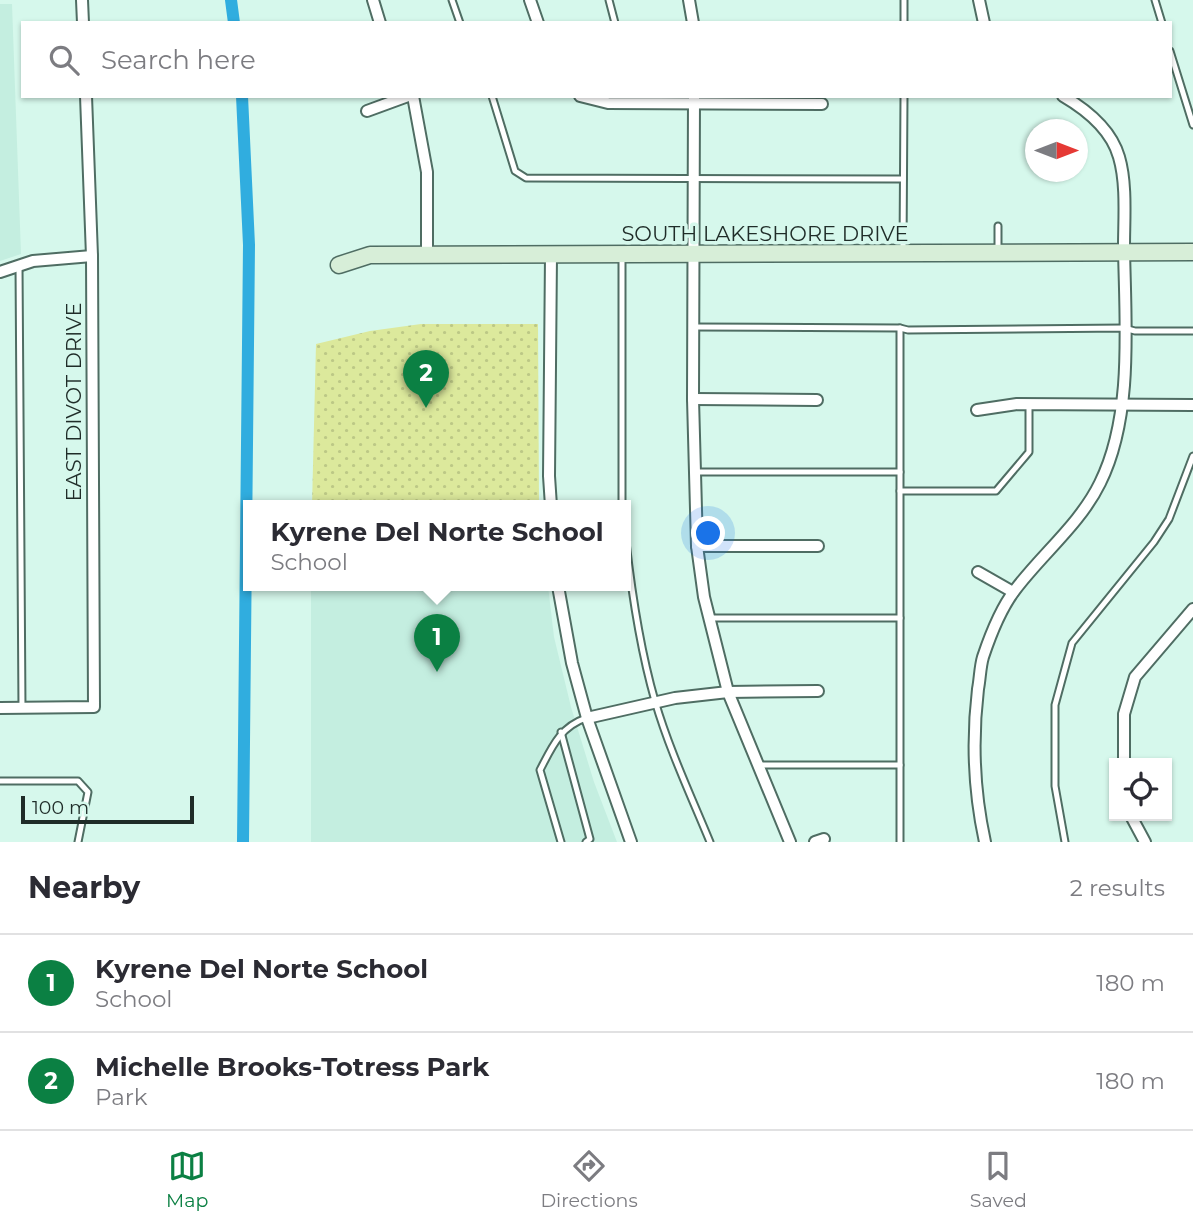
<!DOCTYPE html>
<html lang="en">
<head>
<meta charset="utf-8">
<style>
  :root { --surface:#fff; --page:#f7f7f7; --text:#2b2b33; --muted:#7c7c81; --line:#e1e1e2; --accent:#0b8043 }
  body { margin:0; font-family:Montserrat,sans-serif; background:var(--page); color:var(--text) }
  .controls { position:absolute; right:21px; bottom:21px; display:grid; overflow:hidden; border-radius:0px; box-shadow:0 2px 5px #0004 }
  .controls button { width:63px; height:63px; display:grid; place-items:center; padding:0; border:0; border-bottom:2px solid var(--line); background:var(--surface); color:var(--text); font:35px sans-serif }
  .compass { position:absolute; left:1025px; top:119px; width:63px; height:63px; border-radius:50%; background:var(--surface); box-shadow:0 2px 5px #0004; rotate:90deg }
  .scale { position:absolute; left:21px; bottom:18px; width:173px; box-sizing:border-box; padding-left:7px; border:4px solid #1f2c28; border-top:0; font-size:19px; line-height:24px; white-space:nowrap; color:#1f2c28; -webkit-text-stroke:5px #d6f8ec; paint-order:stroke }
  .you { position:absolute; left:709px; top:534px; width:24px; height:24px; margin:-18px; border:5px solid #fff; border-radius:50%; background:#1a73e8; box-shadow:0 0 0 10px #1a73e833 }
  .badge { display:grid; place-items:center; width:46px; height:46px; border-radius:50%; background:var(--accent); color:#fff; font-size:23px; font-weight:700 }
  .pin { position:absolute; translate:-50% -58px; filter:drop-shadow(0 2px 4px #0008) }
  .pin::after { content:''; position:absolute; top:37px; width:24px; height:21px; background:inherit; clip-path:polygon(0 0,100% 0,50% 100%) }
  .popup { position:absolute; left:243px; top:500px; width:388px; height:91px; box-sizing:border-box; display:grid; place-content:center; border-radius:0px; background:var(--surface); filter:drop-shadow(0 2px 5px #0005); font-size:23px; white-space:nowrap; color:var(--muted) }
  .popup b { font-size:26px; color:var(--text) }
  .popup::after { content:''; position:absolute; left:50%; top:100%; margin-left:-14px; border:14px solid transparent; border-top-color:var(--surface) }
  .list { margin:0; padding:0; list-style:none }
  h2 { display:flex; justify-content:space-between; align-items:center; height:91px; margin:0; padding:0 28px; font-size:30px }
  h2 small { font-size:23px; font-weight:400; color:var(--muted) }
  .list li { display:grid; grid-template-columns:46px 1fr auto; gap:21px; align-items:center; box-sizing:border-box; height:98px; padding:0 28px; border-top:2px solid var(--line) }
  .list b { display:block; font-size:26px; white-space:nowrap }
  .list p { margin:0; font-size:23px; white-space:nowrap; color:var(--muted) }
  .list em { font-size:23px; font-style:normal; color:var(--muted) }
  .icon { flex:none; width:38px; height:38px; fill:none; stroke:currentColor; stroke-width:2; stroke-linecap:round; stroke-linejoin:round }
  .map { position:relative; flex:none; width:1193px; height:842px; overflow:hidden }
  .search { position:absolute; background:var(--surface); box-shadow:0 2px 5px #0004; left:21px; right:21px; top:21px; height:77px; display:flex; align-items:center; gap:18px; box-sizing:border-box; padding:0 24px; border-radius:0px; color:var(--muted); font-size:26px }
  .sheet { height:287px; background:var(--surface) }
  nav { display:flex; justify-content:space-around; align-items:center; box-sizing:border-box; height:98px; border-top:2px solid var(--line); background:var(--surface); font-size:19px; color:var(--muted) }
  nav a { display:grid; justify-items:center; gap:4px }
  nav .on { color:var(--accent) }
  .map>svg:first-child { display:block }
</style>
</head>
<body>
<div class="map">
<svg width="1193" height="842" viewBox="0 0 1193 842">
  <defs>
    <pattern id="park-dots" width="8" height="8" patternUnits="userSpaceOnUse" patternTransform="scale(1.75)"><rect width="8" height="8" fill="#dce99c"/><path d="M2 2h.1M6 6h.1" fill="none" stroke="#bcc886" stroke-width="1.8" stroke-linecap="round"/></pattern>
  </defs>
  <rect width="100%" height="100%" fill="#d6f8ec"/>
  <g fill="#c4eee0">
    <path d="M0,4h12l9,250 -21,7z"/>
    <path d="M311,586h237l6,51 17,70 23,75 23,60h-306z"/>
  </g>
  <path fill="url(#park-dots)" d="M421,324h117l1,182h-227l4,-162 54,-13z"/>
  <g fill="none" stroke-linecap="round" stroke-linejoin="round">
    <g stroke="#30addf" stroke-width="12">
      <path d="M231,0l3,23"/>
      <path d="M242,96l7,149 -6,597"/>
    </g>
    <defs>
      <g id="lane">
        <path d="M452,0l8,23"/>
        <path d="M609,0l6,23"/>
        <path d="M904,0v23"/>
        <path d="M1155,0l7,23"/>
        <path d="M1170,51l23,74"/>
        <path d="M492,96l23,75 11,7 377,1"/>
        <path d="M998,226v24"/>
        <path d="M903,251l1,-155"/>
        <path d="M622,258v248"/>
        <path d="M19,265l3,443"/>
        <path d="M693,327l207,1 8,2 216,-2 11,3h58"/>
        <path d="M695,472h205"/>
        <path d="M900,491h96l33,-39v-48"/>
        <path d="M626,542c6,53 14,107 29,159 14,48 36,95 55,141"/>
        <path d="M709,618h191"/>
        <path d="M561,732l29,107 -4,3"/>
        <path d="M758,765h142"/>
        <path d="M0,781h78l10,11 -10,50"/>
        <path d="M561,842l-21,-72c12,-23 20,-43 46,-52"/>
        <path d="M900,842v-514"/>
        <path d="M1065,842l-10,-56v-81l17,-62 82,-101 15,-23 24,-63"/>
      </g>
      <g id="street">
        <path d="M82,0l1,23"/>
        <path d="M373,0l7,23"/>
        <path d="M530,0l8,23"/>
        <path d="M689,0l4,23"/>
        <path d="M979,0l5,23"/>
        <path d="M413,96l14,76v83"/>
        <path d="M580,96l28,7 214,1"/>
        <path d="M694,96l-1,303 4,147 7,51 24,95 62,150"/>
        <path d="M367,111l41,-15"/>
        <path d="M0,272l33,-11 59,-5"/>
        <path d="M693,399l124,1"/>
        <path d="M977,410l40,-6 176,1"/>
        <path d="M551,506l-2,-30 2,-221"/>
        <path d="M697,546h121"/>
        <path d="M978,572l35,20"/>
        <path d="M558,586l14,77 15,55 44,124"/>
        <path d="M0,708l94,-1 -2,-451 -6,-160"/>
        <path d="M587,718l88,-20 53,-6 90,-1"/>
        <path d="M1124,763v-49l11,-37 58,-68"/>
        <path d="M1131,816l14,26"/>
        <path d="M815,842l9,-3"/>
        <path d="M985,842c-11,-50 -13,-103 -7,-153 2,-10 2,-22 5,-32 7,-21 18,-49 32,-67 27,-36 65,-66 85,-107 34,-68 25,-162 24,-236 0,-28 3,-63 -5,-90 -8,-28 -32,-47 -56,-61"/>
      </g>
      <path id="secondary" d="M339,265l31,-10 823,-3"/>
    </defs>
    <use href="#lane" stroke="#4f6d63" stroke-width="9"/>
    <use href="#street" stroke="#4f6d63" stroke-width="14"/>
    <use href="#secondary" stroke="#4f6d63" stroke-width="19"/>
    <use href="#lane" stroke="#fff" stroke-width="5"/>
    <use href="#street" stroke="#fff" stroke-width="10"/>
    <use href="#secondary" stroke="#d7eed8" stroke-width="16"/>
  </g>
  <g text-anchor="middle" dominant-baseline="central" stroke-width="7" stroke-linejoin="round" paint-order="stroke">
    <g font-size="21" fill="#1f2c28" stroke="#d6f8ec">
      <text x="765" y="233">SOUTH LAKESHORE DRIVE</text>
      <text transform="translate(73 402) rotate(-90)">EAST DIVOT DRIVE</text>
    </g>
  </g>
</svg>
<div class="controls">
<button><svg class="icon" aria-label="locate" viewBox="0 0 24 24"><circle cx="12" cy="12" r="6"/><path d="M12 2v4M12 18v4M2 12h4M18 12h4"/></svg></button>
</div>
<svg class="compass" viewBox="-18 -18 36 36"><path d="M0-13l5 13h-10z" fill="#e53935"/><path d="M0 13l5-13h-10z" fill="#7c7c81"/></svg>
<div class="scale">100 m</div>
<div class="you"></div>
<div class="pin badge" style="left:437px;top:672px">1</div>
<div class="popup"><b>Kyrene Del Norte School</b>School</div>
<div class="pin badge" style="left:426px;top:408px">2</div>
<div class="search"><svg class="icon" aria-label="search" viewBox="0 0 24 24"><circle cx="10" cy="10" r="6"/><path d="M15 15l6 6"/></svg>Search here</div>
</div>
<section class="sheet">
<h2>Nearby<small>2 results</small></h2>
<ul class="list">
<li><span class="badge">1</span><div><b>Kyrene Del Norte School</b><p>School</p></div><em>180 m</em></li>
<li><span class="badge">2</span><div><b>Michelle Brooks-Totress Park</b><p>Park</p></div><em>180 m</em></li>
</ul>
</section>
<nav>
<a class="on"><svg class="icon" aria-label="map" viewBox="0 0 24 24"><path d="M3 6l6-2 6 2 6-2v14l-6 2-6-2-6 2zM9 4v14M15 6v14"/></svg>Map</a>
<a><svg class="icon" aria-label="directions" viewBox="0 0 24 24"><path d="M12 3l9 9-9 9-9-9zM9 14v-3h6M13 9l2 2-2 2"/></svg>Directions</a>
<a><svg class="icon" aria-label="saved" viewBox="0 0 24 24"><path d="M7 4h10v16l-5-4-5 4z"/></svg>Saved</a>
</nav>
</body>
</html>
